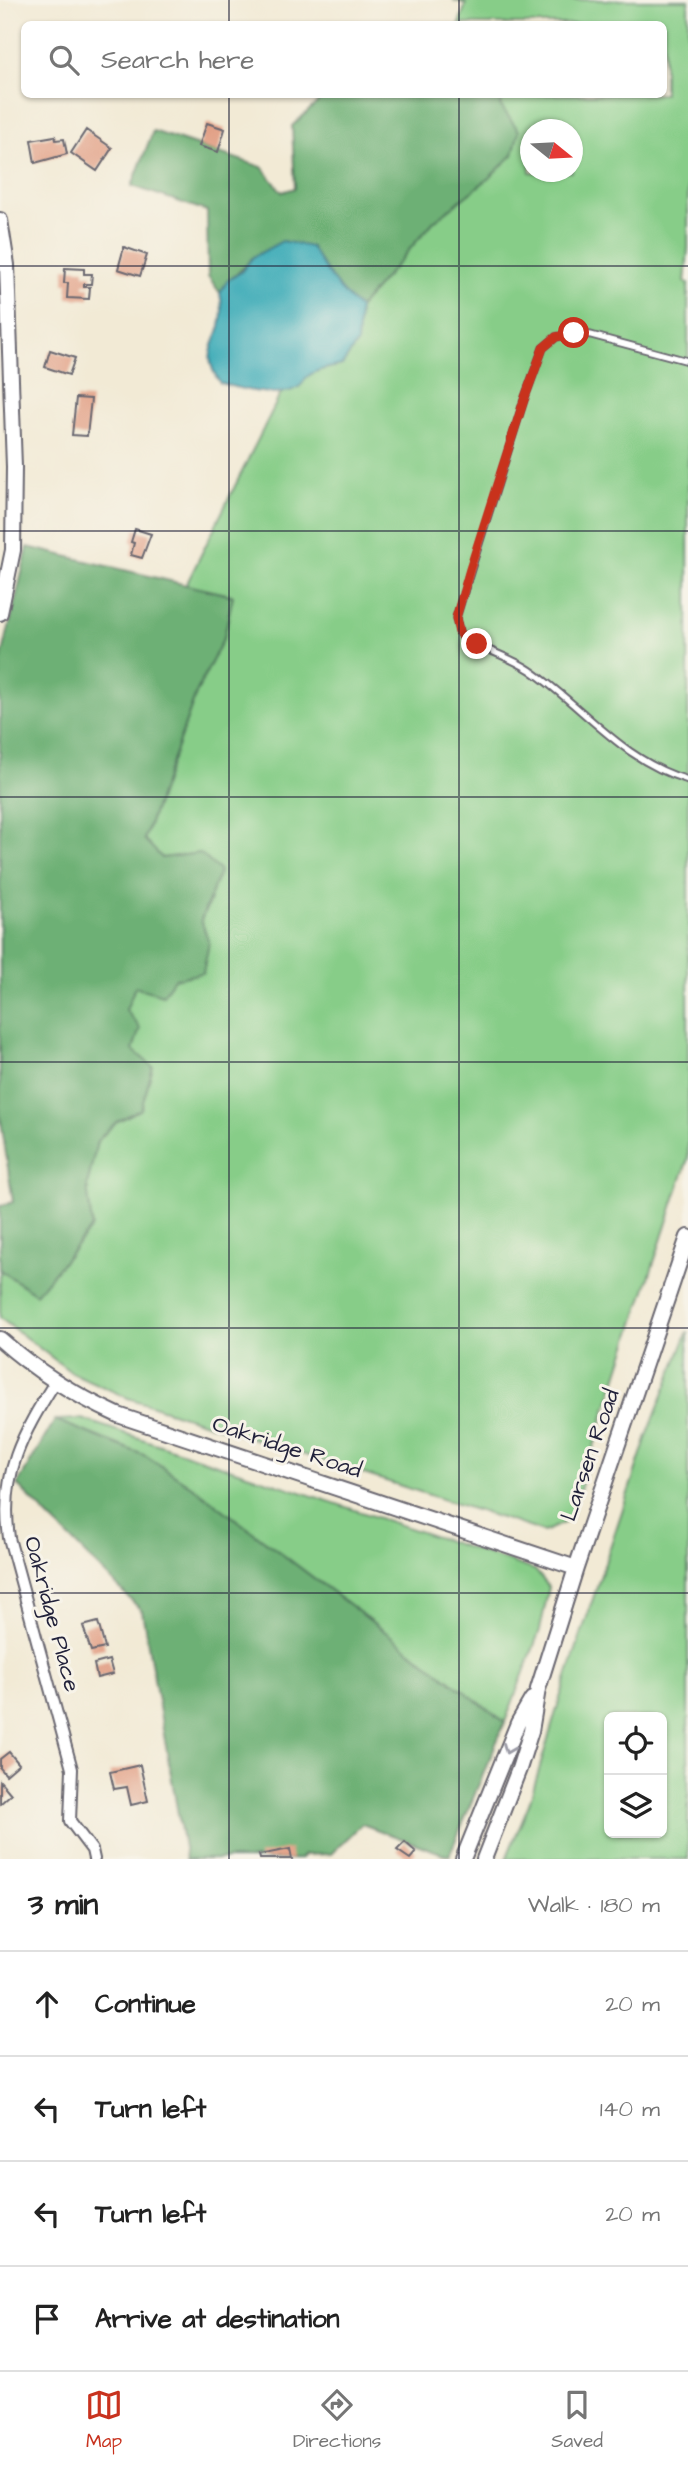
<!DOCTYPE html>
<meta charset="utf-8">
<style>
body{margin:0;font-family:"Architects Daughter",sans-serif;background:#f2f2f2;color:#222}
.controls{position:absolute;right:21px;bottom:21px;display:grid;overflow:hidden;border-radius:10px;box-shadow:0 2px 5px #0004}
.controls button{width:63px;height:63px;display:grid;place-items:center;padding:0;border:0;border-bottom:2px solid #e0e0e0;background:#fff;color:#222;font:35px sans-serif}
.compass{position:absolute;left:520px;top:119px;width:63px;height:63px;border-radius:50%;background:#fff;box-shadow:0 2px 5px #0004;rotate:108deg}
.stop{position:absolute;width:21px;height:21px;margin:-16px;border:5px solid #c8321e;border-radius:50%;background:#fff}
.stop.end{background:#c8321e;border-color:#fff;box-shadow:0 2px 7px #0008}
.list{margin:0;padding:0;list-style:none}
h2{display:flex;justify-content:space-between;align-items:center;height:91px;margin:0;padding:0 28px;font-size:30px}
h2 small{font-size:23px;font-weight:400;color:#767676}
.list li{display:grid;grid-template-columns:46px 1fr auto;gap:21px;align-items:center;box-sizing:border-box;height:105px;padding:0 28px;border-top:2px solid #e0e0e0}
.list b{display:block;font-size:26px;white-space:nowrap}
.list em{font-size:23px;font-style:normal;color:#767676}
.icon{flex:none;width:38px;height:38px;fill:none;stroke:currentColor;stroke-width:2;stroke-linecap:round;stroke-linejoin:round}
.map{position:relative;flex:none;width:688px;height:1859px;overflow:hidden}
.search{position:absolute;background:#fff;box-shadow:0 2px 5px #0004;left:21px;right:21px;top:21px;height:77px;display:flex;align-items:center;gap:18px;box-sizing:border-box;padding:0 24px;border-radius:10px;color:#767676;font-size:26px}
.sheet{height:511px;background:#fff}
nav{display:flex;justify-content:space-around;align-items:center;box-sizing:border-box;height:98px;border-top:2px solid #e0e0e0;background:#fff;font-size:19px;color:#767676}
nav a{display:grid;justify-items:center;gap:4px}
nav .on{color:#c8321e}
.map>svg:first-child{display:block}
</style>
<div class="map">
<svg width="688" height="1859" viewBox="0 0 688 1859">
<rect width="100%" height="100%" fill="#f7f3e8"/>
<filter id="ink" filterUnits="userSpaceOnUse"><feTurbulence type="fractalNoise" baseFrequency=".0143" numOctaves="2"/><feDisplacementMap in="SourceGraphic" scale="14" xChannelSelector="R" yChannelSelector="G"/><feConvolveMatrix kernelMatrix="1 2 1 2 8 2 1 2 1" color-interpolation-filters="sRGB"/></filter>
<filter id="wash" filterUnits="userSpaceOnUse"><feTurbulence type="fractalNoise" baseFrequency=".00686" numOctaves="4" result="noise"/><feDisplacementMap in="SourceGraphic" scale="28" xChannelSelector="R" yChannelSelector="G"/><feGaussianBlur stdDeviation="1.57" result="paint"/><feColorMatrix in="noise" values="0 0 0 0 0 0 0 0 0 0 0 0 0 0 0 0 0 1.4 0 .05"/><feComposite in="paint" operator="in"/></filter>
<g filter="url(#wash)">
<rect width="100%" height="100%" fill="#f2ead5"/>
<path fill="#87cd88" stroke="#547862" stroke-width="2" fill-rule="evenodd" d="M453 0H688V248L685 282 688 283V1158L570 1520 544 1532 128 1398 72 1373 0 1318V1270L36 1294 92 1227 87 1186 97 1141 116 1122 141 1109 126 1010 135 987 174 979 209 943 201 920 210 901 200 853 162 858 144 840 197 691 224 637 232 595 186 585 281 393 299 387 308 375 320 370 342 365 357 343 359 308 434 221 489 178 519 131 500 105 503 95 664 94V24H459L466 4ZM530 130H572V172H530Z
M688 1331V1859H506L529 1804 560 1698 647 1436ZM609 1717H662V1833H609Z
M82 1419 535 1570 549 1587 540 1630 505 1722 193 1487 146 1456 55 1420Z"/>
<path fill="#6db074" stroke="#486958" stroke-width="2" d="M335 95H503L500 105 519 131 513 155 489 178 434 221 359 308C338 290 325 270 311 247L253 257C243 270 229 278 220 293L208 276 207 211 132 186 153 131 262 167 282 192 295 188 292 126 319 101Z
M28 547 233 596 224 637 197 691 144 839 162 858 200 853 220 871 201 920 209 943 203 973 174 979 163 995 135 987 126 1010 140 1028 133 1050 153 1067 141 1109 116 1122 97 1141 87 1186 92 1227 36 1294 0 1270V1206L13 1202 0 1114V665Z
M55 1420 146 1456 193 1487 505 1722 449 1856 362 1824 331 1854 304 1855 300 1859H186L142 1611 17 1485Z"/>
<path fill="#3cacb8" stroke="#2f677a" stroke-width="2" d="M282 241 311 247C325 270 338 290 359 308L357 343 342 365C330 368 315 369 306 378 304 380 303 384 300 386 282 400 240 389 220 383 203 357 212 351 220 326 223 315 222 303 220 293L227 281 241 272 253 257Z"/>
<g id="blocks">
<path fill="#e2a086" d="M207 123 225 129 218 152 199 146Z
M86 130 112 148 97 171 71 153Z
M55 136 56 140 64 139 67 154 35 163 31 140Z
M124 247 147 255 140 276 118 269Z
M65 268 84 269V274H92L91 284H84V287H90L89 299 67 298 68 283H64Z
M50 350 75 358 69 375 45 367Z
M76 398 91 399 87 436 72 435Z
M135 529 151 534 142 558 131 555 134 543 131 542Z
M98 1622 105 1648 91 1651 83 1626Z
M109 1660 113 1674 97 1678 94 1664Z
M9 1752 19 1764 6 1775 0 1768V1759Z
M140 1765 148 1801 131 1805 127 1787 114 1789 110 1772Z
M0 1781 11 1794 0 1804Z
M405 1842 416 1852 410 1859 397 1850Z
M290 1849 292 1859H260L259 1855Z"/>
</g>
</g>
<g filter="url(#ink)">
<use href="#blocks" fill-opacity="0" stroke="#6b6871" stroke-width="2"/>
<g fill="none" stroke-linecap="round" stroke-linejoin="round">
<g stroke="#6b6871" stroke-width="9">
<path id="service" d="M688 361 591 335 574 333 556 337 543 348 524 400 456 618 459 632 462 636C483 650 509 656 530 670 584 707 622 761 688 780"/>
</g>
<g stroke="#6b6871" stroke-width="14">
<path id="minor" d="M55 1382C22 1435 0 1473 9 1538L72 1769 70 1821 92 1850 94 1859"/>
</g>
<g stroke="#6b6871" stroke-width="18">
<path id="tertiary" d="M0 220 7 265 14 467 13 550 0 613
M0 1339C36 1371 74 1395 118 1415L576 1568
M463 1859 518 1723 532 1699
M484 1859 519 1769 531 1731 538 1689 576 1568 688 1237"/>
</g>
<use href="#service" stroke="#fff" stroke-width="5"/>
<use href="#minor" stroke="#fff" stroke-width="10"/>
<use href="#tertiary" stroke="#fff" stroke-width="14"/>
</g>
<defs><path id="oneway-chevron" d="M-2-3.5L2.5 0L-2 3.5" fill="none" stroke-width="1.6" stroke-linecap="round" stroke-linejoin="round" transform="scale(1.75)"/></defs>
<use stroke="#9c9ca7" href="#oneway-chevron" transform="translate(508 1749) rotate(112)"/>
</g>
<g fill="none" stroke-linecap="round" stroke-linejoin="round" filter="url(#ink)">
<path stroke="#c8321e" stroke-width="9" d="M477 644 462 636 459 632 456 618 470 569 524 400 543 348 556 337 574 333"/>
</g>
<path fill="none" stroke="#22223b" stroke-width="2" stroke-opacity="0.55" d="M229 0V24M459 0V24M229 94V1859M459 94V1859M0 266H688M0 531H688M0 797H688M0 1062H688M0 1328H688M0 1593H688"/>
<g text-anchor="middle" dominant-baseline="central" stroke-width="6" stroke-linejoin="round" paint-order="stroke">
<g font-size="23" fill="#22223b" stroke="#f7f3e8">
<text transform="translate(287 1447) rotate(18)">Oakridge Road</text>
<text transform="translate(590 1455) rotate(-71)">Larsen Road</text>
<text transform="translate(52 1614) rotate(75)">Oakridge Place</text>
</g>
</g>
</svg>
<div class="controls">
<button><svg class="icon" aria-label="locate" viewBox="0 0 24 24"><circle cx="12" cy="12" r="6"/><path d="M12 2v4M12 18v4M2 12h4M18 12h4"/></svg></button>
<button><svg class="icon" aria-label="layers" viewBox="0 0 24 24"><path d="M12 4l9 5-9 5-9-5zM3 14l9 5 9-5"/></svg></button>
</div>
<svg class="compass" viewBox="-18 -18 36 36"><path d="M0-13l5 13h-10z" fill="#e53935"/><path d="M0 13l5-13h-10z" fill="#767676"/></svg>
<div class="stop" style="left:574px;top:333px"></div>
<div class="stop end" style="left:477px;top:644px"></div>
<div class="search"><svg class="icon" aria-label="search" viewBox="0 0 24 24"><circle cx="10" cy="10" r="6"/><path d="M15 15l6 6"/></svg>Search here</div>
</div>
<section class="sheet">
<h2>3 min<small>Walk · 180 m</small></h2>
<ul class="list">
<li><svg class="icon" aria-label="ahead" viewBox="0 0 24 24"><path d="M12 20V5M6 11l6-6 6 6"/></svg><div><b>Continue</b></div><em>20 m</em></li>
<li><svg class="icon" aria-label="left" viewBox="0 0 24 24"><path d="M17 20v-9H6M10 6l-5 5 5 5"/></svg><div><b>Turn left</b></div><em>140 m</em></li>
<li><svg class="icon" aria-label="left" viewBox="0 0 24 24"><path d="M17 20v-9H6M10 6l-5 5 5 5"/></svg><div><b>Turn left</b></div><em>20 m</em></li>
<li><svg class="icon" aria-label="arrive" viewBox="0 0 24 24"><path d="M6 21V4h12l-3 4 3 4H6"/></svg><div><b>Arrive at destination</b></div></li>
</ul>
</section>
<nav>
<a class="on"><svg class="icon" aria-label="map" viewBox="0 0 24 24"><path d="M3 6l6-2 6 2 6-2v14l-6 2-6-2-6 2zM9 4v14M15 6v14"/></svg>Map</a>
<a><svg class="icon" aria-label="directions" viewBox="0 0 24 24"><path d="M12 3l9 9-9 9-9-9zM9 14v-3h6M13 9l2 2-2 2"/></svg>Directions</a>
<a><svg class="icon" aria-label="saved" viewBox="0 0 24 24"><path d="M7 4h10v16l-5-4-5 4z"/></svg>Saved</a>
</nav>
